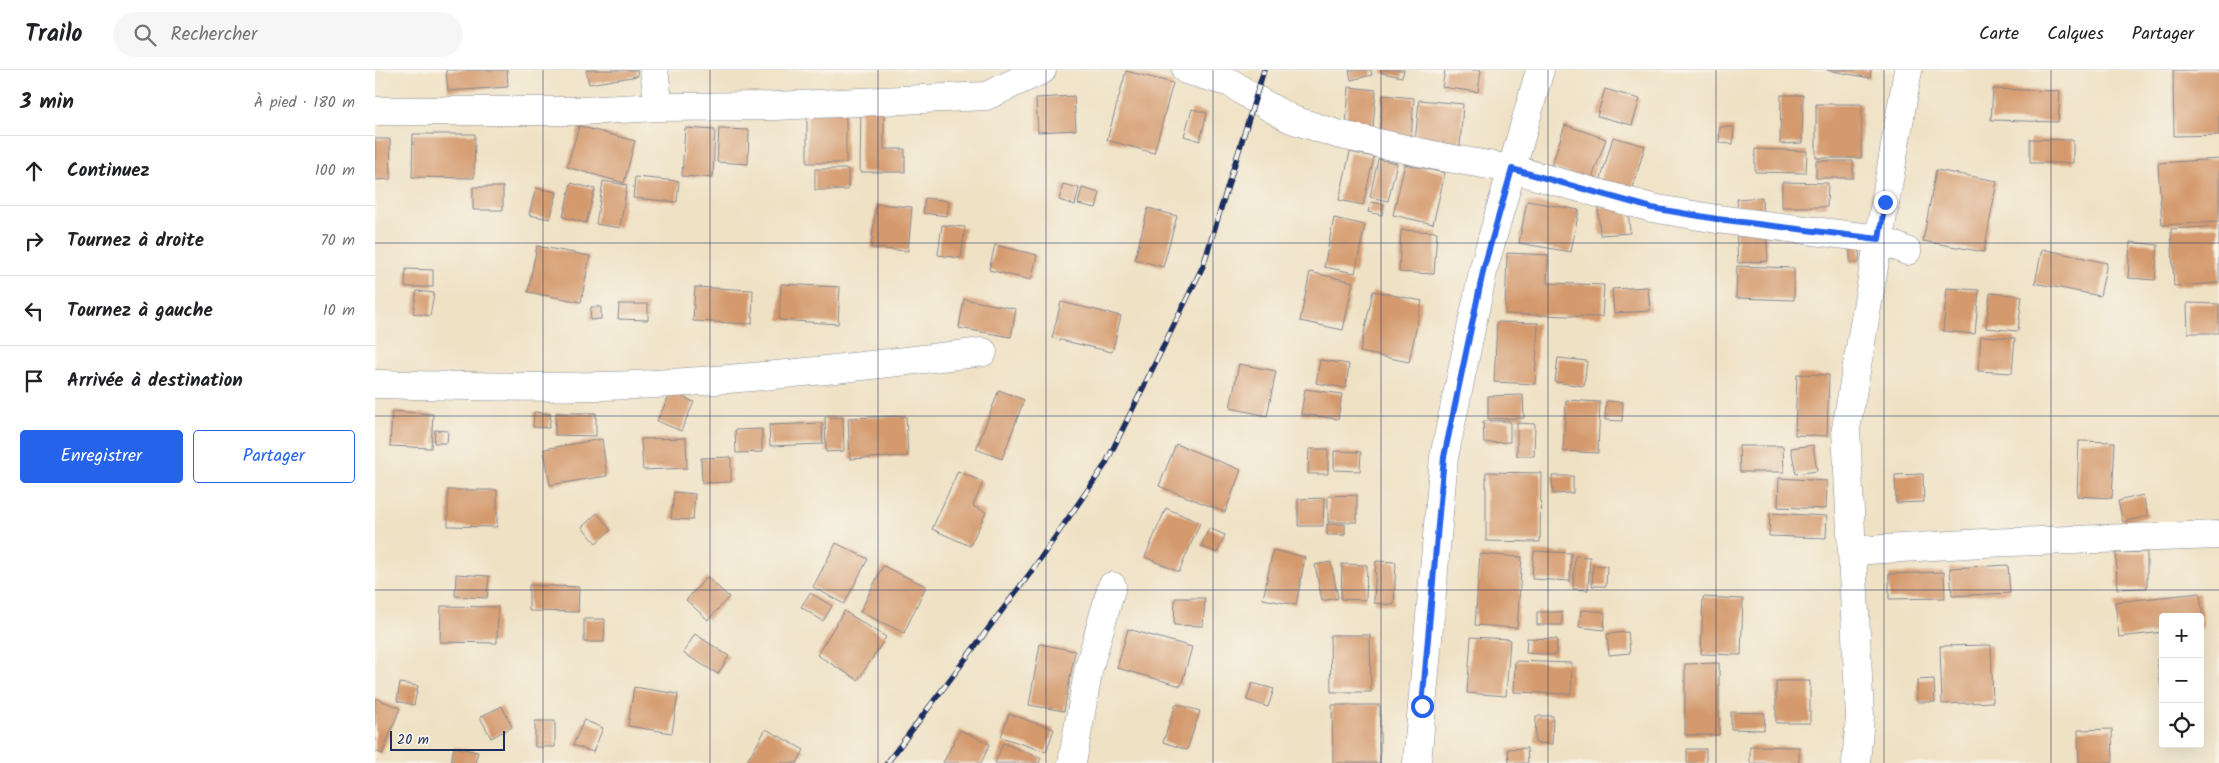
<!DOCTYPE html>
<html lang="fr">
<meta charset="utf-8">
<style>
body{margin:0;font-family:Kalam,sans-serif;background:#f6f6f6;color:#202124}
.controls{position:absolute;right:15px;bottom:15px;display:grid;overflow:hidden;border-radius:5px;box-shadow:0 5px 20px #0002}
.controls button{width:45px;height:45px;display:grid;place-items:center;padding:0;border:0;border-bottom:1px solid #e0e0e0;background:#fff;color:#202124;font:25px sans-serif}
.scale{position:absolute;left:15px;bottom:12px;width:115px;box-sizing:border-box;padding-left:5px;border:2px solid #1b2f5e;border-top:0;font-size:14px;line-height:18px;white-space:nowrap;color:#1b2f5e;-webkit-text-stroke:4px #f7f3e8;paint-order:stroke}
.stop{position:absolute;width:15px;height:15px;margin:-11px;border:4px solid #2563eb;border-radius:50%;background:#fff}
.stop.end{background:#2563eb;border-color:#fff;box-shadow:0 1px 5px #0008}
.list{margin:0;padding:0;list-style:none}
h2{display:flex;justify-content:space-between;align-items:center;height:65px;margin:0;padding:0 20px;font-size:21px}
h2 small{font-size:16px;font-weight:400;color:#757577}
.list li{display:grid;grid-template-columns:32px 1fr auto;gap:15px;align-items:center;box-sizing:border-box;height:70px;padding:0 20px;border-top:1px solid #e0e0e0}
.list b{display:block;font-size:19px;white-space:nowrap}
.list em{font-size:16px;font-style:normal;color:#757577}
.actions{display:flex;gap:10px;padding:15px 20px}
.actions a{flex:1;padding:11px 0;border:1px solid #2563eb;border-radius:5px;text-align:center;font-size:18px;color:#2563eb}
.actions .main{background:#2563eb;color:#fff}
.icon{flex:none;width:28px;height:28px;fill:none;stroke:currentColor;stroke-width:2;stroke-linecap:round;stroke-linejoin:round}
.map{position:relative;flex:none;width:1844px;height:693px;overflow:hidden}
header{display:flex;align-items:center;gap:30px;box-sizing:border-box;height:70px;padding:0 25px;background:#fff;border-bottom:1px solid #e0e0e0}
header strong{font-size:24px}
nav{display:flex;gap:28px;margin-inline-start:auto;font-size:18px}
.search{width:350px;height:45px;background:#f6f6f6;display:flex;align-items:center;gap:12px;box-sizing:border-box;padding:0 18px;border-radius:28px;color:#757577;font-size:19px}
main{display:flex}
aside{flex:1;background:#fff}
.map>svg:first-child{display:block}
</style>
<header>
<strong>Trailo</strong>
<div class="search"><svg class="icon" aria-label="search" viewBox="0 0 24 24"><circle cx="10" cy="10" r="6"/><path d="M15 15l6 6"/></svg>Rechercher</div>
<nav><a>Carte</a><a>Calques</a><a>Partager</a></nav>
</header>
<main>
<aside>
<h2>3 min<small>À pied · 180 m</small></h2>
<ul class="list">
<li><svg class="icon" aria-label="ahead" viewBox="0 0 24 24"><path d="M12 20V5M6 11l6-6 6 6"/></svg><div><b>Continuez</b></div><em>100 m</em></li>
<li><svg class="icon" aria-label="right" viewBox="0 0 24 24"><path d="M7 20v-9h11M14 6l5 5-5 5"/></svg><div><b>Tournez à droite</b></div><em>70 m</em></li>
<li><svg class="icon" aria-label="left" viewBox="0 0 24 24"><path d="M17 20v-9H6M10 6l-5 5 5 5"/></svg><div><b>Tournez à gauche</b></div><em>10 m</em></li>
<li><svg class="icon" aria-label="arrive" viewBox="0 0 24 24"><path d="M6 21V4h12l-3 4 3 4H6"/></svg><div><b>Arrivée à destination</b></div></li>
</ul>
<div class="actions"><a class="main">Enregistrer</a><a>Partager</a></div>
</aside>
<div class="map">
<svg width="1844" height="693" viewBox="0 0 1844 693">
<rect width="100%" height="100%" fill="#f7f3e8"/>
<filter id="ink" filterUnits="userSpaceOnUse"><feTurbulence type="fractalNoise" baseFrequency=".02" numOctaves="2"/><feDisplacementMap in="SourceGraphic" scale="10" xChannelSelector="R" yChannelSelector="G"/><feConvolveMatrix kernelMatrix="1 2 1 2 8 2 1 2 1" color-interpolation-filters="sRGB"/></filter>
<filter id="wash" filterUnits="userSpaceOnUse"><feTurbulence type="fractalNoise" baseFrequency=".0096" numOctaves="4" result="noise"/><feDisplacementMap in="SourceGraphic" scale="20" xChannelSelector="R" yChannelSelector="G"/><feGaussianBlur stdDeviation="1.12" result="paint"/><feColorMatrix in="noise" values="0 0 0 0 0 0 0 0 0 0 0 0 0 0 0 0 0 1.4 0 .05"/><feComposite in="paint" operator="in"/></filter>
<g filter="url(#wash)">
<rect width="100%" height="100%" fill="#efe1c4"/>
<g id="blocks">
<path fill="#d4996c" d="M71 0H132L133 17 73 21Z
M211 0H262L263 6 214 14Z
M974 0H996L997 5 976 10Z
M1008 0H1029L1027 7 1007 3Z
M1070 0H1106L1103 22 1067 17Z
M1452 0H1496L1495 8Z
M1798 0H1844V65L1799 66Z
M751 1 798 13 779 83 732 70Z
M974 17 1001 20 998 58 971 56Z
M1230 19 1265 29 1257 55 1222 46Z
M1618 19 1685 21 1683 52 1616 50Z
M1008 25 1039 28 1036 71 1004 69Z
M1406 25H1428L1427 73 1405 74Z
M699 26 701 60 663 62 661 28Z
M1044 30 1088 34 1085 76 1040 73Z
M1441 34H1487L1486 88H1441Z
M486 36H509V79H530V102H485Z
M817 39 832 43 825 71 809 66Z
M432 40 471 41V93H432Z
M1190 55 1231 69 1216 111 1176 97Z
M204 56 260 71 249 113 192 97Z
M1345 57H1359L1358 74 1344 73Z
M310 58 340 60 338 108 307 106Z
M344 59 374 60 373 94 342 92Z
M38 64H100L99 108 37 107Z
M1238 67 1270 76 1257 121 1225 112Z
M0 69H15L16 109 0 110Z
M1655 69 1698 70V93H1655Z
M1380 79 1432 81 1431 103 1380 102Z
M975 82 999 87 988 135 964 130Z
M1003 89 1022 93 1013 131 995 127Z
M1844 89V152L1787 155 1783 93Z
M1441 91H1478V108H1441Z
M1030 94 1070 103 1058 154 1018 145Z
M440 99H473V120H440Z
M1561 100 1622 111 1609 182 1548 171Z
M260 107 304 111 302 132 258 128Z
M228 111 252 115 245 158 221 154Z
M1407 112 1453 113 1452 137H1407Z
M196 113 220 119 211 153 188 147Z
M688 114 704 118 700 135 684 130Z
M98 117H128V140H98Z
M161 118 182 122 175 149 154 145Z
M707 118 725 123 721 138 703 134Z
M1387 127 1388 148 1363 149 1362 129Z
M550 128 574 131 572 146 548 143Z
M1152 131 1204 140 1196 182 1144 173Z
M996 132 1009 134 1007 145 993 142Z
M501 134 537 137 533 181 496 178Z
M1253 135 1255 163 1225 165 1223 137Z
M773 138 802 146 788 197 760 189Z
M959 148 990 155 980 203 949 197Z
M567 155 590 157 586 188 563 185Z
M1844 156V213L1799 216 1796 159Z
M1391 158 1393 191 1363 193 1361 159Z
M1026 160 1062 162 1059 204 1024 202Z
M1755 172 1783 175 1780 210 1753 208Z
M1475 174H1485L1484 193 1475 192Z
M620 175 662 185 656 210 614 200Z
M162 176 215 186 206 232 153 222Z
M1667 179 1732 193 1725 226 1660 213Z
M1132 183 1173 185 1172 213 1229 215 1227 247 1130 244Z
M1362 196 1419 198V230L1361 228Z
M31 199 58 200V217H30Z
M935 202 978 212 968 260 925 251Z
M406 214 465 217 463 254 404 250Z
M320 217 378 220 377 254 318 251Z
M1273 217 1275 241 1239 243 1237 219Z
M1572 218 1604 220 1600 264 1568 261Z
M42 221 59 223 55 246 38 243Z
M998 221 1047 231 1034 292 985 282Z
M1615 223 1647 226 1643 261 1611 258Z
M589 229 641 239 636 267 584 258Z
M686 232 746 246 737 282 677 268Z
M1812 233 1844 234V263H1813Z
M244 234H273V250L243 249Z
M216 237H226V249L215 250Z
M1122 252 1163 253 1160 314 1119 312Z
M1606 266 1640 268 1637 303 1603 301Z
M1183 288 1212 291 1209 316 1180 312Z
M945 290 974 294 971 318 941 313Z
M864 294 901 301 892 346 855 338Z
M1422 304 1454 305 1452 366 1420 365Z
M930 319 967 324 963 349 926 344Z
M624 320 649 330 627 389 601 379Z
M296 322 319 332 306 361 282 351Z
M1148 325 1149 348 1113 349V326Z
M1191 330 1225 332 1223 383 1188 381Z
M1231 331 1248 332 1247 351 1230 350Z
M17 341 58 344 56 378 15 376Z
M159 342 176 344 174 358 158 357Z
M181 343H221V366L180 365Z
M531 346 533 386 475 389 473 348Z
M450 347H468L469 381 451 382Z
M1108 351H1135V372L1109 373Z
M447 353 448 374 395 376 394 355Z
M1142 353 1160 354 1159 386H1142Z
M387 359V382L361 383 360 360Z
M60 360 73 361 72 373H59Z
M311 368 312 398 268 400 266 369Z
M227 369 232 406 175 415 169 379Z
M1704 371 1740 372 1737 428 1702 426Z
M801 374 866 400 850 442 784 416Z
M1438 375 1442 401 1421 404 1416 378Z
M1364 376H1408L1409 402H1365Z
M934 379H953V404H933Z
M959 381 986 382 985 401 959 400Z
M356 387V412L327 413 326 388Z
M583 401 608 412 598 436 611 442 595 476 557 459Z
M1111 402 1166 403 1165 472 1111 471Z
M1548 404 1549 432 1521 433 1520 405Z
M1177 406H1198V423L1178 424Z
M1404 408 1452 411 1451 439 1403 437Z
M73 420H122V457L73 456Z
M299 422 320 424 318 450 296 449Z
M982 425V452H953V426Z
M1768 425 1773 446 1748 452 1743 431Z
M949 428 948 456H923V429Z
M791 438 825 453 804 502 770 487Z
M222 443 236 460 221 473 207 457Z
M1395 443 1452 446 1451 468 1394 466Z
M952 454H970V465H952Z
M834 458 850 465 842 483 826 476Z
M461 473 493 489 469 534 438 517Z
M898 480 930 487 921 535 888 529Z
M1159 481 1196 483 1195 511 1157 509Z
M1772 482V518L1742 519 1741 483Z
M1105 484 1147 487 1142 558 1100 555Z
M1200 486 1215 487 1213 520 1198 519Z
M1001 491 1021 492 1019 535 999 533Z
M956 492 963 528 947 531 940 495Z
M967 494 992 495 991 530 966 529Z
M1218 495 1232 496 1231 516H1217Z
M1633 495 1635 523 1577 526 1575 498Z
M508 496 551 516 529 563 485 542Z
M1569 502 1570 528 1514 529V504Z
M81 504 114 506 112 528 80 526Z
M332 507 354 527 333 550 311 530Z
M154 515 204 517 203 542 154 541Z
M435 523 457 536 448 551 426 537Z
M1825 523 1829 558H1825V547H1788V562L1744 567 1740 532Z
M1328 527 1368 529 1366 585 1326 584Z
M800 528H830L828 556 799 555Z
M66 536 123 537 122 573 65 572Z
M1206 540 1230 542 1229 560 1204 557Z
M469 541 511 567 483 610 442 585Z
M1162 542H1187V555H1162Z
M209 549H230L229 572H209Z
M753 559 817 577 806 616 742 598Z
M1253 562 1255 583 1234 585 1232 564Z
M320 564 354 586 343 604 308 583Z
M955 565H995L996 622H956Z
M1096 567 1135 569 1131 626 1092 623Z
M1152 568 1182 569 1181 585 1151 583Z
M665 574 700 581 689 641 654 635Z
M1616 575 1618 632 1567 634 1565 576Z
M1788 588V626H1787L1782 589Z
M1140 591 1197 593 1196 624 1139 622Z
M1344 593V665H1310V594Z
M1559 609 1560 632H1542V610Z
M1401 611H1435V653H1401Z
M25 613 43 616 39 635 22 631Z
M877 613 899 619 893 637 872 630Z
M259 617 303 624 297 663 253 656Z
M0 628 25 638 7 684 0 681Z
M801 634 825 641 812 680 788 672Z
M957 635H1005V693H958Z
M127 636 137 657 116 668 105 647Z
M1356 642 1390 643 1389 660 1356 659Z
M634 644 679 659 671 682 626 667Z
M1161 646H1178L1177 674 1160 673Z
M209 650 228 658 218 682 198 675Z
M160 651H180V677H160Z
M391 659 429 680 422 693H371Z
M1737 659 1738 692 1704 693 1703 660Z
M585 660 615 674 606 693H568Z
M628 673 666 688 664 693H620Z
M1375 676 1424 677V693H1375Z
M79 677 103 682 100 693H76Z
M1152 678 1153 693H1134L1133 679Z
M1312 679H1331V693H1312Z"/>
</g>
</g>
<g filter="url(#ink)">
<use href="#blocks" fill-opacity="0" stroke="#858891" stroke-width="1"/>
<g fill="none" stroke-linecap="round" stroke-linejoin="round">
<g stroke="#858891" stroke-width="29">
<path id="street" d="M279 0 284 37
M811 0 856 13 880 29 916 49 962 64 1067 87 1137 99 1277 138 1342 149 1504 169 1532 181
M0 41H206L284 37 400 36 611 26 667 0
M0 314C93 316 187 319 280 314 390 308 499 295 608 282
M1477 481 1608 473 1844 465
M697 693 714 597 737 516
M1042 693 1069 387 1109 197 1165 0
M1481 693 1485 647 1471 359 1533 0"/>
</g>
<use href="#street" stroke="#fff" stroke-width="28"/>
<g stroke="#1b2f5e" stroke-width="5.5">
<path id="rail" d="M512 693 656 502 730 395 828 196 889 0"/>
</g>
<use href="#rail" stroke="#f7f3e8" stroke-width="4" stroke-dasharray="11" stroke-linecap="butt"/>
</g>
</g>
<g fill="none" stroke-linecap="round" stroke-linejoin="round" filter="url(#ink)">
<path stroke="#2563eb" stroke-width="6" d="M1047 636 1069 387 1109 197 1137 99 1277 138 1342 149 1504 169 1510 132"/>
</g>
<path fill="none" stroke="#1b2f5e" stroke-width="1" stroke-opacity="0.55" d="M168 0V693M335 0V693M503 0V693M671 0V693M838 0V693M1006 0V693M1173 0V693M1341 0V693M1509 0V693M1676 0V693M0 173H1844M0 346H1844M0 520H1844"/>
</svg>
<div class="controls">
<button>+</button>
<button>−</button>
<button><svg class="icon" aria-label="locate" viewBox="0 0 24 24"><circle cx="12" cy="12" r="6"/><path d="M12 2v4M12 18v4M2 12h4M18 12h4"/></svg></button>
</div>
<div class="scale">20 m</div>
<div class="stop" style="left:1047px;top:636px"></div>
<div class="stop end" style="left:1510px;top:132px"></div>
</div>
</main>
